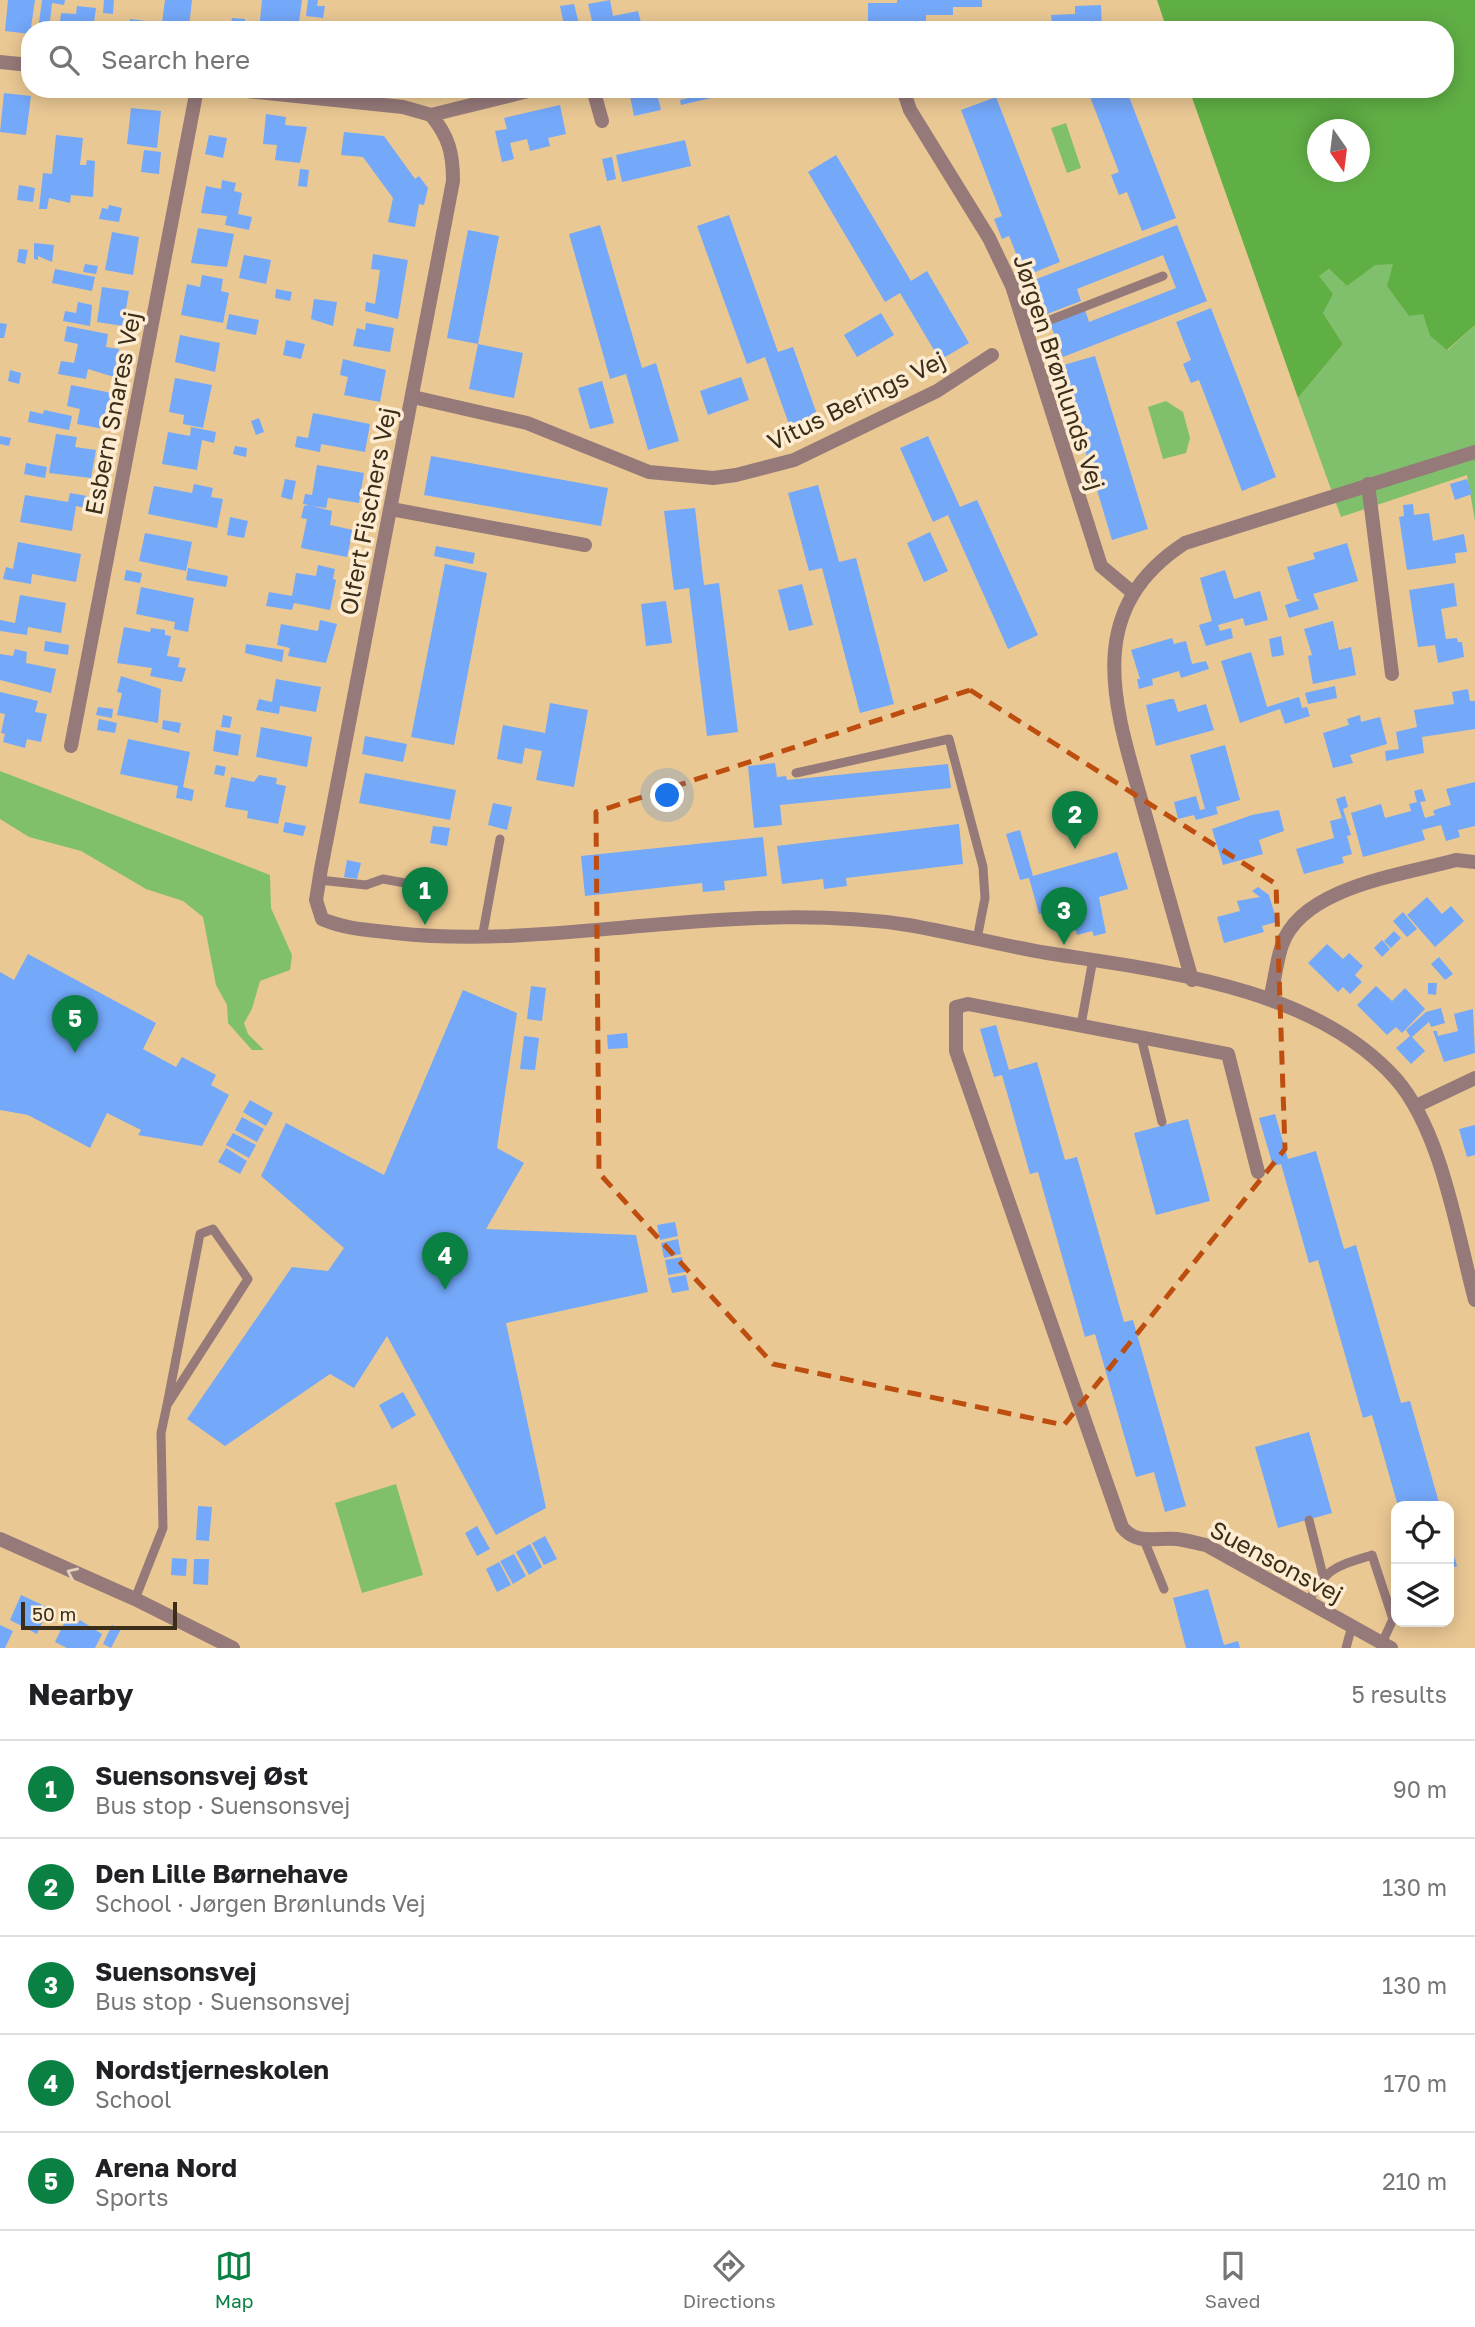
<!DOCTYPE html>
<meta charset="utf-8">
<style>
body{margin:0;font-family:"Golos Text",sans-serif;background:#f6f6f6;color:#202124}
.controls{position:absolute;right:21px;bottom:21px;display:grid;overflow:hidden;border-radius:14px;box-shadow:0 4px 18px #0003}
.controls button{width:63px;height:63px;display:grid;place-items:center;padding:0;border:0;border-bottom:2px solid #e0e0e0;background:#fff;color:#202124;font:35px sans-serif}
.compass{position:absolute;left:1307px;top:119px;width:63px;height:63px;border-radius:50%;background:#fff;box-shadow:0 4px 18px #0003;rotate:166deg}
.scale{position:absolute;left:21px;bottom:18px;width:156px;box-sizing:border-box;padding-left:7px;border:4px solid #3b2e19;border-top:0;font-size:19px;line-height:24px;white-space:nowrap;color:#3b2e19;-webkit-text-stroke:5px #fdecd2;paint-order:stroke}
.you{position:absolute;left:668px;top:796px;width:24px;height:24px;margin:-18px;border:5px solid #fff;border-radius:50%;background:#1a73e8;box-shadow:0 0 0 10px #1a73e833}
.badge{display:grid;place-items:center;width:46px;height:46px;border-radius:50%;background:#0b8043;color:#fff;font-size:23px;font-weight:700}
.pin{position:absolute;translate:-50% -58px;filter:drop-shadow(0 2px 4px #0008)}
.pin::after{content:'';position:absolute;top:37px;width:24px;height:21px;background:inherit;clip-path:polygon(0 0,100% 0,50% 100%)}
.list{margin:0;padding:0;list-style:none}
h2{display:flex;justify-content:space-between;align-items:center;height:91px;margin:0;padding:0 28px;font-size:30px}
h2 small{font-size:23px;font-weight:400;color:#757577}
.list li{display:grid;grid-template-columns:46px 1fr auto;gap:21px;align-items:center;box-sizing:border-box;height:98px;padding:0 28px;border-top:2px solid #e0e0e0}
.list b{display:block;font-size:26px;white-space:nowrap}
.list p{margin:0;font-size:23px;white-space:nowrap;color:#757577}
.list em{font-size:23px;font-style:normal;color:#757577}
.icon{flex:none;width:38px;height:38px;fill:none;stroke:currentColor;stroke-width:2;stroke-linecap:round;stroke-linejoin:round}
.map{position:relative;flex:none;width:1475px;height:1648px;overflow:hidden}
.search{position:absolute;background:#fff;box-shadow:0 4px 18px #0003;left:21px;right:21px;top:21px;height:77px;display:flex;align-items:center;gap:18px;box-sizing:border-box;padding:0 24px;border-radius:28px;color:#757577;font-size:26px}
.sheet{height:581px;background:#fff}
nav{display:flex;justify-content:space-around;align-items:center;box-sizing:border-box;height:98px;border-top:2px solid #e0e0e0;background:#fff;font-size:19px;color:#757577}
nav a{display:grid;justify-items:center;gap:4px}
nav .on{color:#0b8043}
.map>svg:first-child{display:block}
</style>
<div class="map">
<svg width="1475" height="1648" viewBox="0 0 1475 1648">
<rect width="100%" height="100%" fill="#eac894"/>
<path fill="#80c06c" d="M1066 123 1081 168 1067 173 1051 128Z
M1375 264H1393L1423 313 1430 336 1448 350 1475 325V521L1467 475 1341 517 1298 398 1343 344 1323 313 1319 276 1329 269 1347 286Z
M1166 401 1183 412 1190 438 1186 453 1163 459 1148 407Z
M0 771 270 875 271 908 292 955 290 970 260 981 252 1009 244 1023 248 1034 264 1050H252L228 1023 227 1005 216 985 203 917 183 901 146 889 81 851 29 837 0 819Z
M396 1484 423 1575 362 1593 335 1503Z"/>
<path fill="#60af45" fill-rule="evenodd" d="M1157 0H1475V325L1447 350 1430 336 1423 314 1409 316 1387 286 1393 264 1375 265 1347 286 1329 269 1319 276 1333 294 1323 313 1343 344 1298 398 1189 89H1445V30H1167ZM1318 130H1360V172H1318Z"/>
<path fill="#74a8f9" d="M8 0H35L30 34 5 31Z
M42 0H65L64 5 52 3 49 30H38Z
M104 0H114L113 14 103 13Z
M165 0H192L189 27 197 30H161Z
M262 0H302L298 30H259Z
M308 0H318L317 6H325L323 18 306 16Z
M610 0 613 16 638 11 643 30H581L580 27 565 30 560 6 574 4 579 24 592 21 588 4Z
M897 0H982V7H953V15H926V23H899V30H868V3H897Z
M1101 5 1102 30H1027V24L1052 23 1051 15 1075 14V6Z
M77 6 96 8 93 30H59L61 13 76 14Z
M232 18 245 19 244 30H208L209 22 231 25Z
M130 19 146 21 144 30H107L108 24 129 27Z
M677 89H706V90L678 97Z
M1087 89H1126L1176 218 1142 231 1127 192 1119 195 1111 175 1119 172Z
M656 90 661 110 634 116 630 96Z
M723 90 724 95 681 105 680 100Z
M4 93 31 96 26 135 0 132Z
M996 97 1060 262 1025 276 1009 236 1002 239 994 219 1002 216 961 110Z
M560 105 566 134 548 138 550 146 530 151 527 139 510 143 514 159 502 162 495 131 507 129 504 118Z
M131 108 161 111 157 148 127 144Z
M266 114 286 117 285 125 307 127 300 163 275 160 277 145 263 144Z
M344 132 384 136 415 179 419 176 428 188 424 205 419 204 415 227 388 222 393 198 363 157 341 155Z
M56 135 83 138 80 165H86L87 160 95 161 93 197 71 195 70 203 49 198 47 209H39L43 173 52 174Z
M209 135 227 138 223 158 205 154Z
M685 140 691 166 622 182 616 155Z
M144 150 161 152 159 174 141 172Z
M836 155 911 281 927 271 969 343 940 360 900 293 885 302 808 172Z
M612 157 616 179 607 181 602 159Z
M300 169 309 170 307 187 298 186Z
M222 180 236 183 234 191 242 193 238 214 252 217 249 230 225 225 227 216 201 213 206 186 221 189Z
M19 185 35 188 33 202 17 200Z
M109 205 122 208 119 222 99 219 102 208 108 209Z
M729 215 778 352 793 347 819 420 791 430 765 357 747 364 697 226Z
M600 225 642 368 656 363 679 441 648 450 626 374 610 379 569 234Z
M1177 225 1207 301 1063 357 1050 323 1085 310 1089 322 1176 288 1163 255 1077 289 1081 301 1047 314 1034 280Z
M198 228 234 234 227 267 191 263Z
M468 230 499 236 478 344 447 338Z
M112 232 139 237 133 275 105 270Z
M34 243 54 245 52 262 38 256V260L34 259Z
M19 249 28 250 25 264 17 262Z
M373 254 408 260 398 319 365 311 366 302 375 304 380 270 371 269Z
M244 255 271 260 266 284 239 278Z
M85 264 98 266 96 274 83 272Z
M55 269 95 277 92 291 52 283Z
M202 275 223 279 221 291 229 293 223 323 181 315 187 284 200 287Z
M102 287 129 291 123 326 97 322Z
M276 289 292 292 290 301 275 298Z
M314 299 337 302 333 326 311 319Z
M78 302 92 305 90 326 63 321 65 311 76 313Z
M1211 308 1276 477 1242 491 1199 380 1191 383 1183 364 1191 360 1176 322Z
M881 313 894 335 857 357 844 335Z
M229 314 259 320 256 335 226 329Z
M0 323 7 324 4 338H0Z
M366 323 394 328 390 352 353 346 357 328 365 330Z
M67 326 108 334 106 347 119 349 114 377 88 369 86 379 58 374 61 361 74 363 78 344 64 341Z
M180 335 220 343 215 372 175 362Z
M286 340 305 344 301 359 283 355Z
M478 344 523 353 514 398 469 389Z
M1095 356 1148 529 1112 540 1078 427 1070 429 1064 409 1072 407 1060 366Z
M343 359 386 370 380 402 344 395 348 377 340 375Z
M10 370 21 373 19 384 8 381Z
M741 377 749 400 708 415 700 391Z
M175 378 212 385 203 428 183 424 184 415 169 412Z
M602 381 614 423 590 429 578 388Z
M71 385 112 393 104 429 77 424 80 409 67 406Z
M44 410 72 416 69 430 28 422 30 411 43 414Z
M313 413 370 424 365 452 321 444 320 452 295 447 297 436 308 438Z
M259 418 264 432 256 435 251 421Z
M191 427 216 432 214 443 202 440 197 470 162 464 168 432 190 436Z
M56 434 77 437 75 447 96 450 91 478 49 473Z
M0 436 11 438 9 446 0 444Z
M928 436 960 507 977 500 1038 635 1008 649 948 515 933 522 900 448Z
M235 446 247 448 246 457 233 454Z
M431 456 608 488 601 526 424 495Z
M26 463 47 467 45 478 24 474Z
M317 465 364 473 359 503 328 498 326 508 312 506 332 511 330 525 353 530 347 557 301 548 307 519 301 518 304 506 309 505 303 504 305 494 312 495Z
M285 479 296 481 292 500 281 497Z
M1467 479 1472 494 1455 500 1450 484Z
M194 484 213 488 211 497 223 499 217 528 148 514 154 486 192 493Z
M818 485 839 562 856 558 894 704 860 713 822 568 809 571 788 493Z
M70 493 87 496 85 508 76 506 72 531 20 522 25 495 68 502Z
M1413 504 1414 515 1429 513 1433 541 1464 534 1467 552 1455 553 1456 563 1407 570 1399 517 1404 516 1403 505Z
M695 508 704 585 719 583 738 732 707 736 689 588 674 590 664 511Z
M230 517 248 521 244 538 227 535Z
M930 532 948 571 924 582 907 543Z
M145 533 192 542 186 571 139 561Z
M18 542 81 554 76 582 32 574 31 584 3 579 6 567 13 569Z
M1347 543 1358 581 1313 594 1319 609 1289 618 1285 605 1301 600 1297 599 1287 567 1315 559 1313 553Z
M436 546 475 553 473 564 434 556Z
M445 564 487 573 454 745 411 737Z
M318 565 335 569 333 579 336 580 330 610 294 603 292 610 266 606 269 592 292 596 296 573 316 576Z
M188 568 228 576 226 587 186 580Z
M126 570 142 573 140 583 124 580Z
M1225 570 1234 599 1260 591 1268 620 1245 626 1243 618 1218 625 1220 631 1231 628 1233 638 1206 646 1199 625 1212 621 1200 578Z
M1454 583 1457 606 1441 609 1446 639 1457 638 1458 642H1462L1464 657 1438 663 1435 645 1418 647 1409 590Z
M802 584 813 625 789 631 778 590Z
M141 587 194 598 188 632 174 629 175 622 136 614Z
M20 595 66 603 61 633 28 627 27 635 0 631V620L15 623Z
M666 601 672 643 646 646 641 604Z
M320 620 337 624 326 663 288 656 290 648 277 645 281 624 318 631Z
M1333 621 1339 650 1351 647 1356 675 1313 684 1308 656 1312 655 1304 629Z
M124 627 150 632 151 628 165 630V635L171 636 167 656 180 658 178 667 186 668 182 682 150 676 152 668 117 663Z
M1281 636 1284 655 1272 657 1269 639Z
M1172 638 1174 644 1186 641 1192 664 1206 661 1209 669 1181 678 1179 671 1152 679 1153 685 1139 689 1137 679H1140L1131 650Z
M45 641 69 645 68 655 44 651Z
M246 644 284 650 282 662 245 653Z
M15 649 27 652 26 663 56 669 51 693 0 680V654L13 656Z
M1251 652 1267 707 1299 697 1302 708 1307 707 1310 716 1285 724 1280 709 1240 723 1221 661Z
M121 676 161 689 158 723 117 715 122 693 117 692Z
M276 679 321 687 316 712 280 706 279 714 256 710 259 699 272 702Z
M1335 686 1337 698 1308 704 1305 693Z
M1468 689 1470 701H1475V729L1422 737 1424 753 1386 761 1385 751 1399 749 1396 732 1417 727 1414 710 1454 704 1452 692Z
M0 692 38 701 35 712 47 714 41 742 27 739 25 748 3 742 5 734 1 733 5 714 0 713Z
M1170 699H1174L1178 712 1206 704 1214 730 1156 746 1146 705Z
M550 703 588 710 574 787 536 780 542 751 525 748 522 764 497 759 503 725 545 733Z
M98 707 113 709 112 718 96 715Z
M223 715 232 717 230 728 221 727Z
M1360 715 1361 722 1380 717 1387 744 1350 755 1353 763 1333 768 1323 733 1349 725 1347 719Z
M99 719 117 723 115 733 97 730Z
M163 720 181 723 179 733 162 729Z
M261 727 312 737 307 767 256 757Z
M216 730 241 735 238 756 213 751Z
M365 736 407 744 403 762 362 754Z
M128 739 190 752 183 787 194 790 192 801 176 798 178 786 120 774Z
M1225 745 1240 800 1216 807 1218 814 1196 820 1194 815 1178 819 1174 802 1196 796 1200 810 1205 809 1190 755Z
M775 763 777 777 786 776 787 780 948 764 951 788 780 805 782 825 754 828 748 766Z
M216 765 226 767 224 776 214 774Z
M365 773 456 790 450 820 359 803Z
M259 775 277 778 276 784 286 786 278 824 247 818 248 811 225 807 231 777 254 782Z
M1475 782V826L1458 830 1460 837 1446 841 1441 825 1422 830 1425 840 1363 857 1351 813 1381 804 1385 818 1411 811 1409 804 1417 802 1414 791 1422 789 1426 801 1420 802 1425 818 1435 815 1433 811 1437 809 1451 805 1446 789Z
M1345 796 1348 807 1343 809 1351 835 1347 836 1352 854 1342 857 1344 863 1304 874 1296 849 1334 838 1330 821 1342 818 1336 799Z
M493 803 512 807 507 830 488 825Z
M1279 810 1284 831 1259 840 1263 854 1223 865 1212 829 1252 815Z
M285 822 306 826 303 836 283 832Z
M959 824 963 864 846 878 847 886 824 889 823 879 782 884 777 846Z
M433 826 450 828 447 846 430 843Z
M1020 830 1033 876 1117 852 1128 889 1099 897 1106 933 1094 936 1092 931 1077 935 1069 906 1039 914 1029 878 1020 880 1006 834Z
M763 837 767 876 724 881 725 890 703 892 702 883 585 896 581 856Z
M347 860 361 863 357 879 344 877Z
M1258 887 1269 895 1277 922 1262 926 1264 932 1224 943 1217 917 1240 911 1237 901 1260 897 1252 891Z
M1427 897 1442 914 1451 906 1464 921 1435 947 1407 915Z
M1403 912 1417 929 1407 937 1393 921Z
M1394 931 1401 938 1391 948 1384 941Z
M1382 940 1390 949 1382 957 1374 948Z
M1327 944 1343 959 1349 953 1363 966 1355 975 1362 982 1350 994 1343 987 1338 992 1308 963Z
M28 954 156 1023 143 1049 176 1067 182 1057 216 1075 211 1085 229 1095 202 1146 138 1135 141 1130 107 1113 90 1148 28 1115 0 1110V972L14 980Z
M1439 957 1453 974 1445 980 1431 964Z
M1428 983H1437L1436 995 1428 994Z
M531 986 546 988 542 1021 527 1019Z
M1376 986 1392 1001 1405 988 1425 1009 1402 1033 1396 1027 1387 1035 1357 1005Z
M463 990 517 1013 497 1148 524 1163 486 1229 636 1235 648 1292 506 1323 546 1508 496 1535 387 1336 354 1388 330 1374 225 1446 187 1419 292 1267 328 1271 344 1248 261 1176 286 1123 384 1175Z
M1441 1008 1445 1023 1431 1027 1429 1022 1412 1037 1425 1051 1411 1064 1396 1048 1410 1036 1406 1030 1426 1012Z
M1473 1009 1475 1053 1444 1062 1433 1031H1437L1438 1036 1458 1031 1454 1014Z
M996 1025 1009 1070 1037 1062 1065 1160 1077 1157 1124 1322 1133 1320 1186 1506 1165 1512 1154 1472 1136 1477 1095 1334 1085 1337 1038 1172 1030 1174 1002 1075 994 1077 980 1029Z
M627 1033 628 1048 608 1049 607 1035Z
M524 1036 539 1038 535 1070 520 1069Z
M250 1100 273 1113 266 1126 243 1112Z
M1275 1114 1288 1159 1316 1151 1344 1249 1356 1245 1401 1403 1410 1401 1440 1506H1398L1372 1415 1363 1418 1318 1260 1309 1263 1281 1164 1273 1166 1259 1118Z
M242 1117 264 1129 257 1142 235 1130Z
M1188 1119 1210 1201 1156 1215 1134 1133Z
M1475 1125V1155L1467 1157 1459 1129Z
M233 1133 256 1145 249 1158 226 1145Z
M226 1148 247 1161 240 1174 218 1162Z
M675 1222 678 1236 660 1240 657 1225Z
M678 1239 681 1254 664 1258 661 1243Z
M682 1257 685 1272 668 1275 665 1260Z
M686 1275 689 1290 672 1293 668 1278Z
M403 1392 416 1415 392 1429 379 1405Z
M1309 1432 1332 1513 1278 1528 1255 1447Z
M198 1506 212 1507 209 1541 196 1540Z
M477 1526 490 1549 477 1556 465 1533Z
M545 1536 557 1559 544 1565 532 1543Z
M1449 1540 1457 1566 1449 1569Z
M530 1544 542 1567 529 1575 516 1552Z
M514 1554 526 1576 513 1584 500 1561Z
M172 1558 187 1559 186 1576 171 1575Z
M194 1559H209L208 1585 193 1584Z
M499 1562 511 1585 497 1592 486 1569Z
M1208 1589 1224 1645 1238 1641 1240 1648H1186L1173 1598Z
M21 1595 49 1608 37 1634 10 1620Z
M67 1617 78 1623 80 1620 102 1634 95 1648H67L55 1642Z
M0 1625 13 1631 5 1648H0Z
M112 1625 121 1629 111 1648 103 1644Z"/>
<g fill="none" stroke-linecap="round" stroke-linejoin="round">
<path stroke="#967a7a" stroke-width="9" d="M1027 329 1163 276
M796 773 949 739 983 867 985 898 977 939
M319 880 366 885 383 879 427 887
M482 938 500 839
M1081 1025 1093 959
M1141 1037 1162 1122
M1309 1520 1323 1575
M1144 1540 1164 1589
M135 1599 163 1528 161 1433 167 1405 248 1279 213 1229 200 1234 167 1405
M1308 1602C1328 1567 1334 1567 1372 1555L1393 1619 1382 1643
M1346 1648 1352 1626"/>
<path stroke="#967a7a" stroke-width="14" d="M0 62 30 65
M228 89 403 107 431 115 536 89
M593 89 602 121
M903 89 910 110 989 238 1012 286 1101 566 1132 592
M431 115C449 137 453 153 453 181L321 869 316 900 322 919C345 929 370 930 395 933 486 943 574 931 665 924 745 917 828 913 908 925 955 933 1000 945 1047 953 1163 971 1314 987 1396 1079 1442 1132 1457 1233 1475 1300
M413 397 527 423 649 472 713 478 736 475 794 460 937 391 992 355
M1368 484 1392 674
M391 509 585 545
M71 746 197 89
M1192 980C1176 923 1160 867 1144 810 1116 710 1079 612 1185 543L1475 452
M1270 998C1275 981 1276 962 1282 945 1302 887 1402 875 1456 860L1475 862
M1416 1106 1475 1078
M1258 1172 1228 1054 968 1004 956 1007V1051L1122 1527C1137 1546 1156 1537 1177 1539 1186 1540 1196 1543 1206 1545L1391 1648
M0 1539 135 1599 233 1648"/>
</g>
<defs><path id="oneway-chevron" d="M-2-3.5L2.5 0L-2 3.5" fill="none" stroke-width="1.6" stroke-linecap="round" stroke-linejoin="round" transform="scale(1.75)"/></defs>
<use stroke="#e3d0bc" href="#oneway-chevron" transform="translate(72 1573) rotate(-155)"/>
<path fill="none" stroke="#bd4e0f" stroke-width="5" stroke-dasharray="14 9" stroke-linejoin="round" d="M970 690 1276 884 1285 1149 1064 1425 773 1364 599 1173 596 812Z"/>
<g text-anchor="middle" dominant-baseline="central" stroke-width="7" stroke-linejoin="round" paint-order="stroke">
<g font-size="24" fill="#3b2e19" stroke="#fdecd2">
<text transform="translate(1060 372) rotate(72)">Jørgen Brønlunds Vej</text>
<text transform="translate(856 400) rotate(-26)">Vitus Berings Vej</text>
<text transform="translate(112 413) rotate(-79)">Esbern Snares Vej</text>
<text transform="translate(367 511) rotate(-79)">Olfert Fischers Vej</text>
<text transform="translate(1277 1561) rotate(28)">Suensonsvej</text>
</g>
</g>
</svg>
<div class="controls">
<button><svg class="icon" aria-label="locate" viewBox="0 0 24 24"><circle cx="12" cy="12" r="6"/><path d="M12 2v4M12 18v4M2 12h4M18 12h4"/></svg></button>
<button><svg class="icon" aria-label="layers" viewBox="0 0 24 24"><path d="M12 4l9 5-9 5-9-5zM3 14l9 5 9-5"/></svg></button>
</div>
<svg class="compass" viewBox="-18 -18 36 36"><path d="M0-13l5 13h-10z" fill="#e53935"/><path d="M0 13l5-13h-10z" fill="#757577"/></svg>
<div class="scale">50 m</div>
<div class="you"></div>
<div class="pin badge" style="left:425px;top:925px">1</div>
<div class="pin badge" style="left:1075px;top:849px">2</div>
<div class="pin badge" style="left:1064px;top:945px">3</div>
<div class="pin badge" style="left:445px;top:1290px">4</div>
<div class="pin badge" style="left:75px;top:1053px">5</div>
<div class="search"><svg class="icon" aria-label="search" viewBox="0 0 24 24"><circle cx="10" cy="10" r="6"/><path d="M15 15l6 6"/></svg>Search here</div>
</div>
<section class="sheet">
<h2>Nearby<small>5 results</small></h2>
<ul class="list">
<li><span class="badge">1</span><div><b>Suensonsvej Øst</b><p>Bus stop · Suensonsvej</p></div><em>90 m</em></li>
<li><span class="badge">2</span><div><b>Den Lille Børnehave</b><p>School · Jørgen Brønlunds Vej</p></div><em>130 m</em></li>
<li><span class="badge">3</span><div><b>Suensonsvej</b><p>Bus stop · Suensonsvej</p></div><em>130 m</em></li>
<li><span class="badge">4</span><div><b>Nordstjerneskolen</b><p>School</p></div><em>170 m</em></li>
<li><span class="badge">5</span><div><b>Arena Nord</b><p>Sports</p></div><em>210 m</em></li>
</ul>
</section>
<nav>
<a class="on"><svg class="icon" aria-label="map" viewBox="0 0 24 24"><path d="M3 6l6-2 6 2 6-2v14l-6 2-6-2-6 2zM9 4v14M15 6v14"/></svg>Map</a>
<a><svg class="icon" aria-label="directions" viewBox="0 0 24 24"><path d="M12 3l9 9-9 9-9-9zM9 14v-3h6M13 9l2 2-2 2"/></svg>Directions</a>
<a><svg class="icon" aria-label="saved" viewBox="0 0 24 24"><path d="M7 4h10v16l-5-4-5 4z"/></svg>Saved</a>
</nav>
